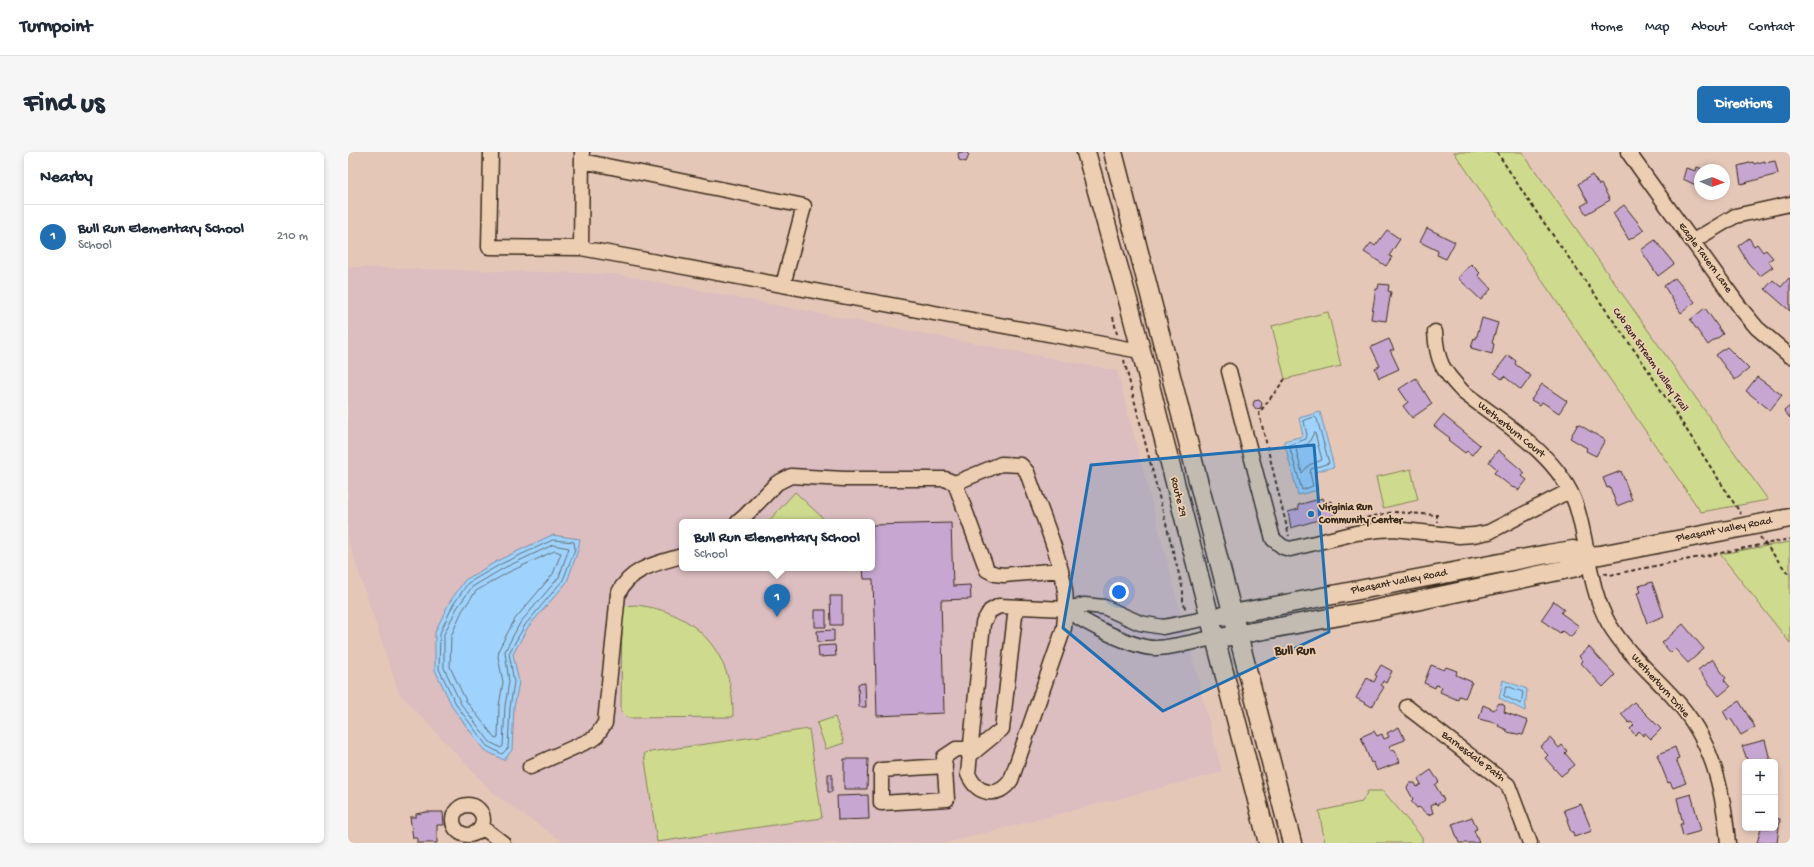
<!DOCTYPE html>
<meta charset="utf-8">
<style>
body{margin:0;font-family:"Gochi Hand",sans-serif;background:#f6f6f7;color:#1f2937}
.controls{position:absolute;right:12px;bottom:12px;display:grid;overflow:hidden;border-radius:6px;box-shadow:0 2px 6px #0003}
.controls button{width:36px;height:36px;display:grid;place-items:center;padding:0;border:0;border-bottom:1px solid #e0e1e3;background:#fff;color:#1f2937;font:20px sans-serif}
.compass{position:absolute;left:1346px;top:12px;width:36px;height:36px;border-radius:50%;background:#fff;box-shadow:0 2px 6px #0003;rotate:92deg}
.you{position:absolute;left:771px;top:440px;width:14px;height:14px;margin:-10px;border:3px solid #fff;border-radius:50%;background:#1a73e8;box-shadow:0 0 0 6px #1a73e833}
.badge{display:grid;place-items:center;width:26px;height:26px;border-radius:50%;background:#1f6fb2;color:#fff;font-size:13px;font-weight:700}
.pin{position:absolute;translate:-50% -33px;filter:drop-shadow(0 1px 2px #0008)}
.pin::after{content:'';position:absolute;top:21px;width:14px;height:12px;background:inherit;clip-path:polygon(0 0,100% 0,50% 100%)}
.popup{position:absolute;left:331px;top:367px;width:196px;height:52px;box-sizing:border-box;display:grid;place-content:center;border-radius:6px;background:#fff;filter:drop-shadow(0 1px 3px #0005);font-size:13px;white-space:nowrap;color:#747a83}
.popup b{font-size:15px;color:#1f2937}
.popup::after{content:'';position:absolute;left:50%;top:100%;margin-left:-8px;border:8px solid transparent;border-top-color:#fff}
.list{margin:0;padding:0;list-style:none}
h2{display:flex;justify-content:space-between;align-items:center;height:52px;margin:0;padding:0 16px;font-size:17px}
h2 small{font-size:13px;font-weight:400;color:#747a83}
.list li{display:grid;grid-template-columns:26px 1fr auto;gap:12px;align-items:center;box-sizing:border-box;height:64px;padding:0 16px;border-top:1px solid #e0e1e3}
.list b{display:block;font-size:15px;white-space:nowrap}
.list p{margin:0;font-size:13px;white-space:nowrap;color:#747a83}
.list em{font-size:13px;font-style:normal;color:#747a83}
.map{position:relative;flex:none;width:1442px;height:691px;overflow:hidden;border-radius:6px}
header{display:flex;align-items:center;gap:24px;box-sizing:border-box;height:56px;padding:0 20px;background:#fff;border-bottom:1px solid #e0e1e3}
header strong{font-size:19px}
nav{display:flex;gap:22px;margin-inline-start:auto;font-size:14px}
.intro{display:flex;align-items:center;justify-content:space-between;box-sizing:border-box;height:96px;padding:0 24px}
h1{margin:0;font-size:28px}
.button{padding:10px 18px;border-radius:6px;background:#1f6fb2;color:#fff;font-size:14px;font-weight:700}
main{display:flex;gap:24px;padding:0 24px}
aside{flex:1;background:#fff;border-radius:6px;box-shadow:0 2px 6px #0003}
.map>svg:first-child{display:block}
</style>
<header>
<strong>Turnpoint</strong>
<nav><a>Home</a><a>Map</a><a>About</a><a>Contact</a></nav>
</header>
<div class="intro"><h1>Find us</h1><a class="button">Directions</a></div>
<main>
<aside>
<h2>Nearby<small></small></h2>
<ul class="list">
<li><span class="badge">1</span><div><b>Bull Run Elementary School</b><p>School</p></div><em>210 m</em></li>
</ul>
</aside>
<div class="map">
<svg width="1442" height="691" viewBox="0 0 1442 691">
<rect width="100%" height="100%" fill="#e5c7b8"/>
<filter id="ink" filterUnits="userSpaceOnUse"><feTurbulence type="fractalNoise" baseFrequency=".025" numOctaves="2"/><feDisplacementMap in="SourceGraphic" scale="8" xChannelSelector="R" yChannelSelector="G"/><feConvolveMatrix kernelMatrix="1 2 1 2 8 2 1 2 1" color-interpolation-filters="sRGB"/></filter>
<g filter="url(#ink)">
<path fill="#dcbdc0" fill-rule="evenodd" d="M0 115 267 122 769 219 874 620 598 691H217L146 642 51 541 0 388ZM334 370H524V416H334Z"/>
<path fill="#cedb8f" stroke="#848256" d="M1106 0H1174L1420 348 1353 360Z
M980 160 993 214 937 227 924 174Z
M1063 317 1070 348 1035 356 1028 325Z
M447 340 479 370H420Z
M1442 390V491L1372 402Z
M287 453C350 459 386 503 385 565L280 566 273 559 274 454Z
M487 565 496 591 478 597 469 571Z
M461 577 474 666 309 690 296 601Z
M1020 639H1035L1074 685V691H977L971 659 1014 650Z"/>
<path fill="#9fd3fd" stroke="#778fa4" d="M972 260 986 315 966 320 970 338 950 343 936 289 955 284 951 266Z
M204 383 232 387 230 398 219 430 180 475 165 502 171 530 166 555 164 598 156 608 136 598 105 556 87 518V480L101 451 117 428 151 408Z
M1155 528 1179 537 1177 559 1151 546Z"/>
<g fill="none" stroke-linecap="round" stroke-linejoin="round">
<path stroke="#636e77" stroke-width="1" d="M967 265 969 267 981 311 963 317 962 321 965 334 954 338 941 293 958 287 959 283 956 269Z
M967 281 974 308 961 313 954 321 948 297 961 291 965 282Z
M205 388 226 390 227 397 215 428 177 473 161 501 166 530 162 555 160 596 154 602 139 594 109 554 91 517 92 481 105 453 120 431 153 412Z
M205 393 221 396 211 425 172 471 157 499 161 530 157 554 155 594 153 596 142 590 113 552 96 516V482L109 456 124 435 156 416Z
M207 399 213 401 205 422 167 467 151 497 150 505 155 530 151 554 150 585 147 586 118 549 102 515 103 484 114 459 128 439 159 421Z
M1159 534 1175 540 1173 552 1156 544Z"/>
</g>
<path fill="#c7a7d2" stroke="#3b2a1e" d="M613 0H618L621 3 618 10 611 8 610 1Z
M1417 9V11L1427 9 1430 22 1393 32 1390 14 1405 10 1406 12Z
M1359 14 1370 17 1369 18H1358Z
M1349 15 1357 18H1352V35L1335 27 1338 16 1348 19Z
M1244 23 1251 33 1253 32 1262 48 1238 62 1233 54 1240 50 1230 32Z
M1276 53 1296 78 1281 88 1265 61Z
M1079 76 1107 90 1098 107 1089 103 1090 99 1072 90Z
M1039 78 1052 87 1041 104 1044 105 1038 114 1016 100 1023 91 1027 94Z
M1401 86 1406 94 1409 92 1415 100 1418 98 1425 106 1420 109 1425 115 1412 124 1400 111 1390 94Z
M1307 88 1326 112 1310 124 1293 98Z
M1123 112 1132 121 1130 123 1143 137 1133 148 1110 126Z
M1327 126 1347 150 1333 161 1316 134Z
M1441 126 1442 127V159L1417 137 1425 128 1433 135Z
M1031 132 1041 133 1040 139 1043 140 1038 169 1023 167 1028 137H1030Z
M1357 156 1375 182 1360 193 1342 168Z
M1134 166 1150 171 1144 191 1146 192 1144 202 1123 196 1126 186 1128 187Z
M1041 187 1046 198H1042L1051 217 1031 226 1027 216 1032 214 1023 195Z
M1379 195 1401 217 1387 228 1368 203Z
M1160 203 1168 209 1167 212 1183 224 1173 238 1156 224 1154 227 1146 221Z
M1409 225 1434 243 1422 258 1398 239Z
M1068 226 1084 252 1064 266 1055 254 1060 250 1051 237Z
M1194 232 1219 249 1211 261 1194 250 1192 253 1183 248Z
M911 248 914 251 913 256 908 257 905 253 906 249Z
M1442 254V266L1436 259Z
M1095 263 1132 293 1124 303 1119 299 1117 301 1100 288 1102 286 1086 274Z
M1230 272 1257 288 1248 304 1238 299 1239 296 1222 286Z
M1150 298 1177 321 1174 324 1179 328 1171 338 1166 335 1165 336 1146 321 1149 317 1141 310Z
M1273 319 1284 348 1269 354 1262 335 1259 336 1255 326Z
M975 346 977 351 983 349 987 363 943 376 940 360 951 357 950 353Z
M603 371 605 434 622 433 623 447 593 448 596 561 529 564 525 427H516L515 416H524V373Z
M1304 430 1316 464 1299 471 1289 441 1293 440 1291 434Z
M482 444H494V473H483Z
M1206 449 1216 457 1213 461 1231 474 1223 485 1214 479 1212 481 1193 468Z
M467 458H478V475H467Z
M1335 472 1356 497 1340 511 1327 497 1323 501 1314 491Z
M486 478V489L470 490 469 479Z
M487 493 488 504 471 505 470 494Z
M1241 495 1267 523 1255 535 1233 511 1235 509 1231 504Z
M1364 507 1378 526 1376 528 1382 535 1371 544 1350 518Z
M1033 513 1044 519 1038 531 1035 529 1033 533 1036 535 1024 555 1008 546 1019 526 1026 530 1029 524 1027 523Z
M1083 513 1096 518 1098 515 1109 519 1108 523 1124 530 1117 546 1111 544 1110 548 1092 540 1094 535 1088 533 1087 536 1076 531Z
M517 531 518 555H511L510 532Z
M1391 549 1407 575 1393 583 1383 567 1380 568 1375 559Z
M1286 550 1313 577 1303 587 1297 581 1295 584 1291 579 1287 583 1282 577 1286 573 1283 570 1281 571 1273 562Z
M1151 551 1156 553 1157 556 1156 560 1180 569 1175 583 1159 580V578L1150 574 1151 572 1131 567 1135 553 1146 558Z
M1051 575 1057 588 1041 594 1043 599 1046 597 1052 610 1029 619 1025 610 1023 611 1013 585 1026 579 1029 584 1034 582 1036 587 1041 585 1039 581Z
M1203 586 1211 596 1214 593 1219 599 1217 601 1227 613 1213 624 1197 606 1200 603 1192 595Z
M1417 588 1422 608 1425 607V610H1400L1394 594Z
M1327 595 1331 606 1328 607 1338 631 1325 636 1322 630 1320 631 1309 603Z
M496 607H520L519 637H496Z
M1083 618 1091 630 1087 633 1096 648 1089 653 1087 651 1083 654 1085 661 1080 663 1071 655 1069 656 1063 649 1065 647 1059 636 1062 631H1067L1069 635 1073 632 1070 627Z
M480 622H484V640H480Z
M1343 642 1353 679 1335 684 1332 672H1335L1329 646Z
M520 643 521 667 490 668 489 644Z
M1233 652 1244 679 1226 685 1225 680H1223L1220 672 1221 670 1216 658Z
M78 660H95L96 673H89V691H69V686H65L62 665H68V662Z
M1124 665 1129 677 1126 678 1131 691H1111L1104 672Z
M1427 666 1432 667 1429 691H1409L1413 676H1427Z"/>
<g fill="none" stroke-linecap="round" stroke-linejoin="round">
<g stroke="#3b2a1e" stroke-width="17">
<path id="minor" d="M143 0 141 95 233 96 234 0
M1280 0 1394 158 1409 176 1442 204
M234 9 456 54 435 133
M1345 89 1387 64 1442 52
M233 96 792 199
M1087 180C1089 210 1094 218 1115 240 1155 271 1211 303 1228 353 1241 393 1240 436 1261 472 1278 500 1303 521 1325 545 1364 587 1375 635 1380 691
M881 219 925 387 935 395 942 397 1008 381 1031 378 1046 377 1111 384 1126 383 1141 380 1221 339
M607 331 639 418 647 422 656 423 713 418
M390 370 397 364 429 331 443 324 496 327H597L607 331 653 312 673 313 679 320C691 356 712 402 717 439 719 451 717 464 716 476L663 628C650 647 629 643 620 622L635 471 642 459 651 454 718 457 736 453 756 455 792 471 815 475 861 466
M718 457C735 470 786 497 808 496 828 495 847 489 866 486
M1059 555 1160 633 1182 691
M621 604 654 577 668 455
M597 614 533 618V651L599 647 596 605 608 597H622
M182 615 247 586 257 571 270 442C282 416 309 411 334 404
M105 668a15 15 0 1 1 30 0a15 15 0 1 1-30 0Z
M134 675 155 691"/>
</g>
<g stroke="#3b2a1e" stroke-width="21">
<path id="major" d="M738 0 781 152 920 691
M765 0 944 691
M874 464 1200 402 1225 398 1239 404 1252 403 1442 366
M877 485 1025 458 1229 415 1239 404"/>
</g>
<path stroke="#3b2a1e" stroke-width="2" stroke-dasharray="4 3" stroke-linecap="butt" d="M1149 0 1180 48 1296 212 1393 362
M765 165 769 182
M776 208 835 438V449L838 459
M937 227 911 261 941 384
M998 370 1045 360 1089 363V370
M1412 385 1442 424
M1256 421 1262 423 1442 387"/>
<use href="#minor" stroke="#eccfb2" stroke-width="14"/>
<use href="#major" stroke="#eccfb2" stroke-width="18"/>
</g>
</g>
<path fill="#1f6fb2" fill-opacity="0.2" stroke="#1f6fb2" stroke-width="3" stroke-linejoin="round" d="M966 293 981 480 815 559 715 476 743 313Z"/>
<circle fill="#1f6fb2" stroke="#eccfb2" stroke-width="1.5" cx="963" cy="362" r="4"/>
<g text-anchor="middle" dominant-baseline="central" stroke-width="3.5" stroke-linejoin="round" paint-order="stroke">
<g font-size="11" fill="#3b2a1e" stroke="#eccfb2">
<text transform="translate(1357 106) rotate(54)">Eagle Tavern Lane</text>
<text transform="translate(1302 208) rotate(55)">Cub Run Stream Valley Trail</text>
<text transform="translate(1163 278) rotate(39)">Wetherburn Court</text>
<text transform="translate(830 345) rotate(76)">Route 29</text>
<text transform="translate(1376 378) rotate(-11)">Pleasant Valley Road</text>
<text transform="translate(1051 430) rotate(-11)">Pleasant Valley Road</text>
<text transform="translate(1312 534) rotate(48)">Wetherburn Drive</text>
<text transform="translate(1125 605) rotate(37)">Barnesdale Path</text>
</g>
<g font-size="11" font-weight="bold" fill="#3b2a1e" stroke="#eccfb2" text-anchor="start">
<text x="971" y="356">Virginia Run<tspan x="971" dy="13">Community Center</tspan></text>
</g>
<g font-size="13" font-weight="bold" fill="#3b2a1e" stroke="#eccfb2">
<text x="947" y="499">Bull Run</text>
</g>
</g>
</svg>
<div class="controls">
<button>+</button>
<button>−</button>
</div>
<svg class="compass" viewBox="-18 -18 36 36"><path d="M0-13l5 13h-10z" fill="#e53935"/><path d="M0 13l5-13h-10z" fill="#747a83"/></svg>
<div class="you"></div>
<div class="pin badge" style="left:429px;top:465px">1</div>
<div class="popup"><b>Bull Run Elementary School</b>School</div>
</div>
</main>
